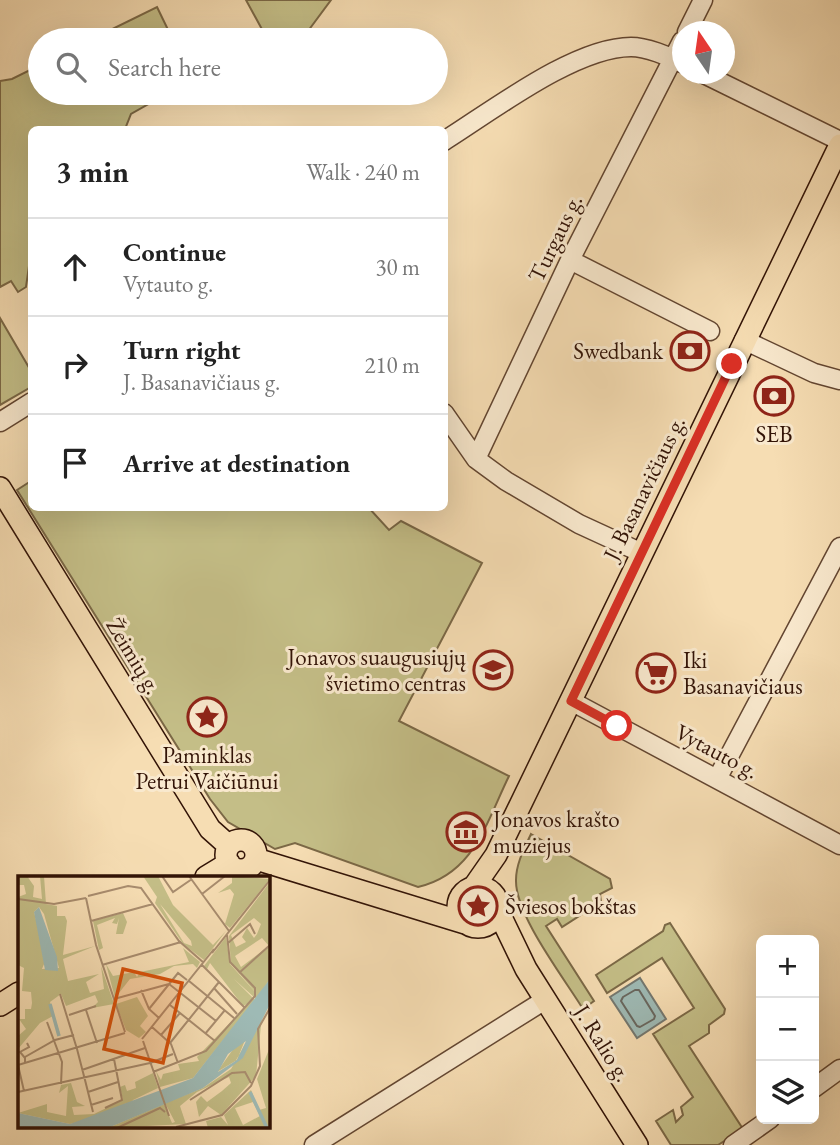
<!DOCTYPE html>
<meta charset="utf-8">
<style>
body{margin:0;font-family:"EB Garamond",serif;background:#f6f6f6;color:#222}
.controls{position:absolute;right:21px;bottom:21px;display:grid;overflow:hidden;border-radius:10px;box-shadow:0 7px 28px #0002}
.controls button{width:63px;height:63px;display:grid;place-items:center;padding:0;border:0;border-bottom:2px solid #e0e0e0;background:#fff;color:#222;font:35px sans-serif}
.compass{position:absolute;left:672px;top:21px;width:63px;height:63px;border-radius:50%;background:#fff;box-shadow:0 7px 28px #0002;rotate:347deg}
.stop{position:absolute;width:21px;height:21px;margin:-16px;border:5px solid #d93025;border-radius:50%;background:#fff}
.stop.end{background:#d93025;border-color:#fff;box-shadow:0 2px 7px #0008}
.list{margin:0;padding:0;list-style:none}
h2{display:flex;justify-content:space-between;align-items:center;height:91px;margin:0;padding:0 28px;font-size:30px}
h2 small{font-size:23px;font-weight:400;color:#767676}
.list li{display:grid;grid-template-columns:46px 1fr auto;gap:21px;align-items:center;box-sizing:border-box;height:98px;padding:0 28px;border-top:2px solid #e0e0e0}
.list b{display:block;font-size:26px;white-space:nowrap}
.list p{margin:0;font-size:23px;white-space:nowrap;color:#767676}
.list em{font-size:23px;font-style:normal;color:#767676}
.icon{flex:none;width:38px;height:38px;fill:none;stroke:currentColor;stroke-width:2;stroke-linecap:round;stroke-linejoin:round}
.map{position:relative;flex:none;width:840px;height:1145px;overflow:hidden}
.search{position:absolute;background:#fff;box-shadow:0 7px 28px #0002;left:28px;top:28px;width:420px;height:77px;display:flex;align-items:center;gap:18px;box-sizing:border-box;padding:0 24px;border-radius:38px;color:#767676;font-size:26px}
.panel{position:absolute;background:#fff;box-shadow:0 7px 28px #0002;left:28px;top:126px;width:420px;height:385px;border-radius:10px}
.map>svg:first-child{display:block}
</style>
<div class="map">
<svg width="840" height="1145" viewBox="0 0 840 1145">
<rect width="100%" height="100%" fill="#f6ddb3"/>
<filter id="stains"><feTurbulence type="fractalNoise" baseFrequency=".00286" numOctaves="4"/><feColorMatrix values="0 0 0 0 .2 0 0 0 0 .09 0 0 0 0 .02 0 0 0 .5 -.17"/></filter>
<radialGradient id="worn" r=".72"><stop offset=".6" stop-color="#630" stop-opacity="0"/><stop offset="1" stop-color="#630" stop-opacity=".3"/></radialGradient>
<path fill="#c4be87" stroke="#7b6846" stroke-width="2" d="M246 0H331L308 31 292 40H252L264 33Z
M157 7 172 38 186 35 189 40H90Z
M40 65V93H168L131 114 125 129 32 130V245L26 287 18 292 11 281 0 287V81L12 79Z
M0 318 31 371V387L0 405Z
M31 481 32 508H369L389 530 401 521 482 563 399 721 509 776C486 823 474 874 418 887L295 843 275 849 228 822 210 799 17 490Z
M531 834 610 879 612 888 600 894 601 902 562 927 557 919 546 926 594 1001 583 1009C564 978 515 915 516 880 516 864 524 849 531 834Z
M670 923 725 1009 724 1014 709 1025V1033L689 1046 743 1129 718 1145H671L656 1121 673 1110 676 1122 683 1115 681 1107 693 1097 653 1034 694 1008 662 958 607 993 596 975 663 931 665 925Z"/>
<path fill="#9ebab5" stroke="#73776f" stroke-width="2" d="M640 978 666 1019 637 1038 610 997Z"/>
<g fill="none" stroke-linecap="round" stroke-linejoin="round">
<path stroke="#68665e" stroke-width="2" d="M635 990H639L655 1016 654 1019 640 1027 637 1026 621 1001 623 997Z"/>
<g stroke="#634631" stroke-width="21">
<path id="minor" d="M687 32 703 0
M704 74 840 141
M444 141C492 111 575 47 631 47 646 47 669 56 682 63
M570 260 710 331
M744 340 814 373 840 380
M444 413 476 459 506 481 579 524 642 553
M0 422 32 402
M476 459 570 260 682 41
M571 701 840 845
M717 779 840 547
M814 1088 840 1069
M314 1145 545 1000
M733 1145 770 1119"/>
</g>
<g stroke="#321306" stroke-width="24">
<path id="major" d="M0 488 210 829 229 846
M226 855a15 15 0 1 1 30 0a15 15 0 1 1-30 0Z
M256 859 465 923
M206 877 229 863
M458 907a20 20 0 1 1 40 0a20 20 0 1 1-40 0Z
M473 888 496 855 840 145
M498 911 526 969 637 1145
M0 1005 19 993"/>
</g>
<use href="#minor" stroke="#f9e9ce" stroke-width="18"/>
<use href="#major" stroke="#f6ddb3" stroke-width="21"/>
</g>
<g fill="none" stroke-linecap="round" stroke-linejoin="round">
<path stroke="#d93025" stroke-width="9" d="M617 726 571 701 732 364"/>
</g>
<defs>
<g id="bank-ring" transform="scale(2.0125)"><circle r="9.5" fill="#f9e9ce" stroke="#8f2418" stroke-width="1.5"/><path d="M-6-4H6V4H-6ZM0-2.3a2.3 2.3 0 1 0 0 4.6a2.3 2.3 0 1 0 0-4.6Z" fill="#8f2418"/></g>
<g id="school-ring" transform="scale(2.0125)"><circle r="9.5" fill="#f9e9ce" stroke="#8f2418" stroke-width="1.5"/><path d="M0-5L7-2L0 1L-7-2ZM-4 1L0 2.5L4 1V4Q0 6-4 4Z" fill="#8f2418"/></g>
<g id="supermarket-ring" transform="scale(2.0125)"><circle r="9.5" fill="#f9e9ce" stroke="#8f2418" stroke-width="1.5"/><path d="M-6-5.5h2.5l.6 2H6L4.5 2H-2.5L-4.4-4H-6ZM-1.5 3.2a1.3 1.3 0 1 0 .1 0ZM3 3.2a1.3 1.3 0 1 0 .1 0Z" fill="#8f2418"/></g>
<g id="sight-ring" transform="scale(2.0125)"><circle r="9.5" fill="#f9e9ce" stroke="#8f2418" stroke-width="1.5"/><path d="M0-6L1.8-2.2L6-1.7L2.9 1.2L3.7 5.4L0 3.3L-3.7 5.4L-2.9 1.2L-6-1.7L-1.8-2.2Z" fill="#8f2418"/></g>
<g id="museum-ring" transform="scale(2.0125)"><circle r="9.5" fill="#f9e9ce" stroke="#8f2418" stroke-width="1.5"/><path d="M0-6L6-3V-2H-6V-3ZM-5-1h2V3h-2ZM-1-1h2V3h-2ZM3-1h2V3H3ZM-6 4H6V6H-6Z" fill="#8f2418"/></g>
</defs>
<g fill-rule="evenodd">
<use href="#bank-ring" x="690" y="351"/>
<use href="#bank-ring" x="774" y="396"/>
<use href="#school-ring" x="493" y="670"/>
<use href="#supermarket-ring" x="656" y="673"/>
<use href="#sight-ring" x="207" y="717"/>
<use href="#museum-ring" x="466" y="832"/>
<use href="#sight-ring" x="478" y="906"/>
</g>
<g text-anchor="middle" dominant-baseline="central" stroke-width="6" stroke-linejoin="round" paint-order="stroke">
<g font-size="23" fill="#321306" stroke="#f9e9ce">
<text transform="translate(555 238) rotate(-64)">Turgaus g.</text>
<text transform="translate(644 488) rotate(-64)">J. Basanavičiaus g.</text>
<text transform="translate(134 656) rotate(59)">Žeimių g.</text>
<text transform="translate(717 751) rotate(28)">Vytauto g.</text>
<text transform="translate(603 1043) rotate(58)">J. Ralio g.</text>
</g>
<g font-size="23" fill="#321306" stroke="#f9e9ce" text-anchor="start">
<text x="663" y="351" text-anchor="end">Swedbank</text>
<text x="774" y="434" text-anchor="middle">SEB</text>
<text x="466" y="657" text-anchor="end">Jonavos suaugusiųjų<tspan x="466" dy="26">švietimo centras</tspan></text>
<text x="683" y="660">Iki<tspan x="683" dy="26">Basanavičiaus</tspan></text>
<text x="207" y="755" text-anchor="middle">Paminklas<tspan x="207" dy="26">Petrui Vaičiūnui</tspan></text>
<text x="493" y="819">Jonavos krašto<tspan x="493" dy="26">muziejus</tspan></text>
<text x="505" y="906">Šviesos bokštas</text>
</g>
</g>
<g transform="translate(18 876)">
<rect width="252" height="252" fill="#f6ddb3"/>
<path d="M0 0H9L16 10 15 21 24 23 22 0H26L28 28 39 30V40H47L49 45 45 79 77 70 45 83 50 105 81 98 68 106 72 117 86 113 83 90 96 128 74 132 80 126 77 119 48 130 43 118 32 126 43 161 35 140 22 147 0 173V160L8 153 1 143H7V133H13L14 127 13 116 4 115 6 92 0 89V21L8 18 6 9H0ZM21 31 26 38 41 92 24 93 28 83 16 36ZM125 0H140L155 29 195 69 208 55 186 84 165 68 137 27 139 21ZM142 28 173 65 174 70 166 67ZM214 0 252 3 212 52 207 48 216 18 212 13 200 17 214 7ZM252 6V103L238 123 216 103 237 124 175 202 142 211 138 195 143 204 145 198 162 194 160 188 181 185 179 181 231 127 225 130 192 87 189 93 186 90 208 61 212 88 239 118 213 88 211 60ZM236 42 243 48 239 58 236 62 229 52 224 61 228 66 218 71 213 59ZM244 62 251 70 223 91 217 80ZM105 37 109 46 105 58H98L101 42 99 48 94 47 97 42 79 49 85 72 81 74 75 45ZM165 72 182 86 179 92 175 88 156 90 142 98 112 103 97 122 88 88 95 100 116 96 119 101 122 96 171 86ZM119 121 130 140 122 150 128 156 121 162 108 154 98 128ZM244 139 238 200 203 239 190 230 181 241 178 226 183 220 189 226 204 215 213 207 211 201 179 216 162 230 168 248 90 252 146 228 154 247 157 246 147 227 185 212 213 193ZM227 164 219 184 199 196 216 172ZM252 171V252H190L188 245 203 241 210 249 206 239 233 214 241 234 248 232 239 203ZM235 226 242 240 225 249 217 232ZM135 197 140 212 115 224 112 230 109 227 82 240 52 248 0 237 29 228V236L48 240 50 210 41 217 43 209 53 207 59 226 67 230 54 231 56 239 76 238 105 224 102 211 107 209 109 215 118 212 117 206Z" fill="#c4be87" fill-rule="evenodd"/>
<path d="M21 31 39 81 40 95 27 94 16 36ZM252 103V128L225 182 185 212 90 252H0V237L52 248 175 202ZM228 165 219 184 200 196 210 178Z" fill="#9ebab5" fill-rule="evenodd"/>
<path fill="none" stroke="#9ebab5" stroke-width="3.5" d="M32 128 41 160M232 216 249 252"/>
<path fill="none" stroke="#a88c6e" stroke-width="2" d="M144 0 155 16 174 3M171 0 211 55M184 18 207 0M70 20 110 10 123 12 161 65 186 87M68 22 78 69 107 156M0 23 36 28 68 22M73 45 135 28M210 67 232 48 237 58M194 77 252 4M84 89 163 66M184 89 226 131M221 97 252 69M171 105 216 142M151 108 198 145M196 112 219 138M123 114 131 133 141 142M42 118 59 173M96 123 151 108M152 129 197 165M131 133 160 97 169 104M68 134 79 167M51 139 78 130M29 146 44 186 43 208M134 151 153 168 160 187M187 158 207 134M143 159 162 137M124 163 196 73M125 165 151 240M152 167 201 106M59 173 67 204M7 182 2 176 11 171 9 167M7 187V181L37 164 56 159M132 187 155 178M0 189 6 215M0 189 107 157M64 194 127 172M135 196 188 175 237 120V112L212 86 209 59M67 204 75 236M0 216 132 187M70 216 100 206M172 224 214 197 227 196 233 207M73 229 95 222M87 232 104 224 96 183M158 251 204 239 233 210 242 190 240 153 252 132M99 252 142 232 147 236"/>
<path fill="#d6520b" fill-opacity="0.15" stroke="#d6520b" stroke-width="3.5" d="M105 93 164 107 145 187 86 173Z"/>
<rect width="252" height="252" fill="none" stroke="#321306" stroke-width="3.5"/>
</g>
<rect width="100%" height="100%" filter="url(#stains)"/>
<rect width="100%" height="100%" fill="url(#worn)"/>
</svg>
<div class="controls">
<button>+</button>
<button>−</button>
<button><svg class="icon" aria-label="layers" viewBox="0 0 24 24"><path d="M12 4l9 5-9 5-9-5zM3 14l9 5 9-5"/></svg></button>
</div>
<svg class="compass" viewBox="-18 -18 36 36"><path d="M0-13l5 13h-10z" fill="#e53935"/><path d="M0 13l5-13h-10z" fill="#767676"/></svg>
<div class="stop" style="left:617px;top:726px"></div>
<div class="stop end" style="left:732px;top:364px"></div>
<div class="search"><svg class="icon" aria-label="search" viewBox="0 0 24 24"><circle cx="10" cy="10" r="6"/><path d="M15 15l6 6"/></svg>Search here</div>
<section class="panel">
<h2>3 min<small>Walk · 240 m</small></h2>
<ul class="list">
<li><svg class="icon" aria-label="ahead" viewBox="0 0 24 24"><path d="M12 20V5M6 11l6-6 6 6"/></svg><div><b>Continue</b><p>Vytauto g.</p></div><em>30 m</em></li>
<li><svg class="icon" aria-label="right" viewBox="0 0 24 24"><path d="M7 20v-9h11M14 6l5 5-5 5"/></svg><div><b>Turn right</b><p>J. Basanavičiaus g.</p></div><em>210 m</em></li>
<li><svg class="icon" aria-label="arrive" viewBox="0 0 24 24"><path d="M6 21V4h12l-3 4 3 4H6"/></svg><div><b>Arrive at destination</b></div></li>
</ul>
</section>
</div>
